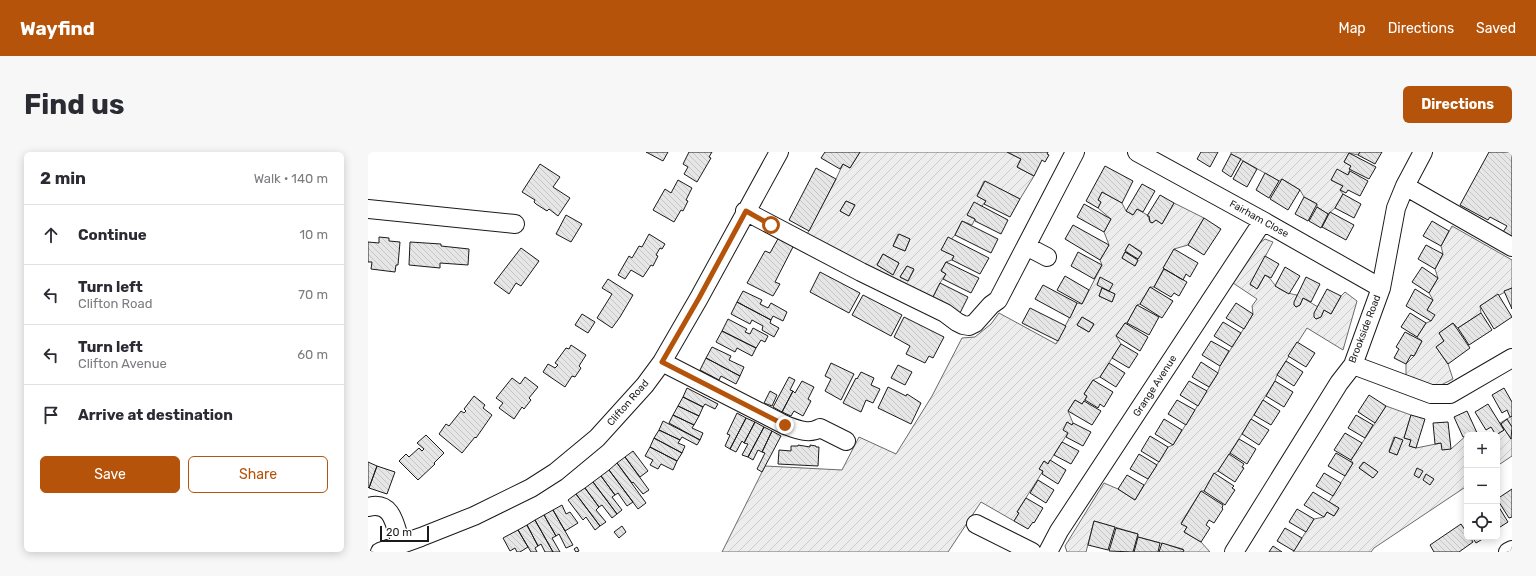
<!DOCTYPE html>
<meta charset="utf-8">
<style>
body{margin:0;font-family:Rubik,sans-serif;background:#f7f7f7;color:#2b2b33}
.controls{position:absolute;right:12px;bottom:12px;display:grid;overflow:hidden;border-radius:6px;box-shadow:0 2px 10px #0003}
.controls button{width:36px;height:36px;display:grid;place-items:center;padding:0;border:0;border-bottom:1px solid #e1e1e2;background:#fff;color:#2b2b33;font:20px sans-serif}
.scale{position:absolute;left:12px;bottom:10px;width:49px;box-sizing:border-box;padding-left:4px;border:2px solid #1a1a1a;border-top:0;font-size:11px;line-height:14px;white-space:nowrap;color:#1a1a1a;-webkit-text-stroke:3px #fff;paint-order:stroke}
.stop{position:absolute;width:12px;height:12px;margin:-9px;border:3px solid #b45309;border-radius:50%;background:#fff}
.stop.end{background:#b45309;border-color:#fff;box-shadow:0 1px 4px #0008}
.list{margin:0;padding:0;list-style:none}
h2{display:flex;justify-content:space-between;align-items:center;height:52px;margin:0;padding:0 16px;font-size:17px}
h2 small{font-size:13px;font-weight:400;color:#7c7c81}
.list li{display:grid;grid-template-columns:26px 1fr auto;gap:12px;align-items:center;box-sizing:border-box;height:60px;padding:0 16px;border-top:1px solid #e1e1e2}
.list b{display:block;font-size:15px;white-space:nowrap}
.list p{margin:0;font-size:13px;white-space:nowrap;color:#7c7c81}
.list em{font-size:13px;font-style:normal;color:#7c7c81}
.actions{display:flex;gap:8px;padding:12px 16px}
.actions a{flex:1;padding:9px 0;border:1px solid #b45309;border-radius:6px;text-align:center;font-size:14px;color:#b45309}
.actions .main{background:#b45309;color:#fff}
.icon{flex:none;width:22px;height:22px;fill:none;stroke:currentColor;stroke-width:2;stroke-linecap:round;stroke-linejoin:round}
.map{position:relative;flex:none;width:1144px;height:400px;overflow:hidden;border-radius:6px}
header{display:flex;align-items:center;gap:24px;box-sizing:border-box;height:56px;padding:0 20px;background:#b45309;color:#fff}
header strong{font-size:19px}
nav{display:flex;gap:22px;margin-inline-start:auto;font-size:14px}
.intro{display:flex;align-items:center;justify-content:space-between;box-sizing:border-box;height:96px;padding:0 24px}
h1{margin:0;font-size:28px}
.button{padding:10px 18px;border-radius:6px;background:#b45309;color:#fff;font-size:14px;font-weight:700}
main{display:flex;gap:24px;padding:0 24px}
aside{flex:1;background:#fff;border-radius:6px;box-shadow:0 2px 10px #0003}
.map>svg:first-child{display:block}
</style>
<header>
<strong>Wayfind</strong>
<nav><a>Map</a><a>Directions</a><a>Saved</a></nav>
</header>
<div class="intro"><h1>Find us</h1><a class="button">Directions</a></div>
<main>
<aside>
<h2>2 min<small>Walk · 140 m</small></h2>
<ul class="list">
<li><svg class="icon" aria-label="ahead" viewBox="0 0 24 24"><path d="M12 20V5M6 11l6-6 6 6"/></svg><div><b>Continue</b></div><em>10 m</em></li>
<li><svg class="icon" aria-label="left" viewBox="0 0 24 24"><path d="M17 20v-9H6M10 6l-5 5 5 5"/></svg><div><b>Turn left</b><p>Clifton Road</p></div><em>70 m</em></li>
<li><svg class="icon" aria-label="left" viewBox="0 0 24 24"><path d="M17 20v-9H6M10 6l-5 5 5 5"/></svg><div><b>Turn left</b><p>Clifton Avenue</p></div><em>60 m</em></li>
<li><svg class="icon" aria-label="arrive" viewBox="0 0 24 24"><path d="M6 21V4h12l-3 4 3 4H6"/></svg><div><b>Arrive at destination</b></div></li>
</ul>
<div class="actions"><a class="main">Save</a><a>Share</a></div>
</aside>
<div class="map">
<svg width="1144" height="400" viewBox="0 0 1144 400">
<defs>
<pattern id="garden-furrows" width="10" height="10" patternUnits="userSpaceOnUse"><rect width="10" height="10" fill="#ededed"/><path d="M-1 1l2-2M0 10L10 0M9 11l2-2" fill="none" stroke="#cbcbcb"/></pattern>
<pattern id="building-back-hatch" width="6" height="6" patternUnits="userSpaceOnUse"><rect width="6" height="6" fill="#e6e6e6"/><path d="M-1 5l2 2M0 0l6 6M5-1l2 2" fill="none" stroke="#c5c5c5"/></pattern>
</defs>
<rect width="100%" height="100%" fill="#fff"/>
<path fill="url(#garden-furrows)" stroke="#6a6a6a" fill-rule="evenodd" d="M492 0H639L653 7 649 15 666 24 652 47 616 29 609 44 618 49 614 54 599 63 607 67 604 73 594 69 587 83 574 98 586 104 584 108 578 110 573 119 578 122 572 131 564 147 436 88 468 27 475 12 482 16ZM478 49 487 53 481 64 472 59ZM530 82 542 87 537 99 525 94ZM515 102 531 111 525 122 509 113ZM539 114 546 118 540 129 532 125Z
M863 0H992L990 3 981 1 976 10 983 14 980 23 963 28 975 34 972 38 975 42 967 56 960 62 949 55V52L936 45 932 38 914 27 911 29 863 2Z
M734 40 754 51 758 59 765 63 769 57 781 64V68L784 71 788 68 794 72 806 51 836 66 820 93 806 97 786 135H782L772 152 769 153 759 171H757L748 184 753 192 732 225 725 228 716 242 719 244 714 252 707 248 700 259 705 271 704 273 699 270 700 281 680 312 676 309 672 317 675 319 649 360 651 361 646 369 613 350 580 400H354L397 314 474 318 491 285 528 302 564 244 594 186 607 185 623 172 631 161 688 192 709 151 714 152 734 113 732 108 741 93 736 80 743 67 730 56 733 50 730 48ZM761 92 774 100 770 107 757 99ZM757 100 770 108 767 114 754 106ZM734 136 747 142 744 150 731 144ZM714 165 726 172 721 180 709 173Z
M1084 74 1144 108V136L1112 154 1113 161 1090 176 1085 171 1071 181 1076 189 1068 195 1080 212 1085 227 1069 235 1038 223V212L1046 204 1054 189 1049 185 1058 171 1063 169 1059 158 1065 148 1061 141 1070 126 1067 117 1075 102 1073 94Z
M897 87 905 90 882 133 890 136 897 123C904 127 903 129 908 134 913 139 922 142 929 143L926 153 928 155 932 153 935 146 950 155 948 167 953 165 956 158 963 162 973 144 977 140 989 149 975 198 939 176 909 223 907 229 862 301 850 319 846 322 836 339H833L813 371 819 375 816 380 833 390 842 400H815V397L770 385V382L726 369 718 400H699L697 394 736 331 750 337 767 348 800 295 805 293 850 221 852 214 885 162 884 154 889 147 862 129 883 98Z
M1018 254 1043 263 1036 286 1043 288 1042 294 1048 296 1073 291 1083 297 1099 283V334L1006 396 1003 400H925L946 367 956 365 959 360 966 364 971 356 961 350 985 311 983 308ZM1026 285 1034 288 1029 303 1021 299ZM995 310 1009 319 1005 326 991 316Z
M1144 264V275L1139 268 1133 272 1144 287V304L1129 314 1128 283 1136 278 1132 271Z"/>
<path fill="url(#building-back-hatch)" stroke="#1a1a1a" d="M278 0H300L295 9Z
M321 0H344L341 5 343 6 329 30 316 22 320 15 315 12Z
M457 0H492L482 16 475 12 472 17 453 6Z
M639 0H680L679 2 681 3 677 10 674 8 666 24 649 15 653 7Z
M833 0H850L842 15 829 7Z
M992 0H1014L1007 12 990 3Z
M1121 0H1144V85L1135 80 1139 74 1122 65 1120 68 1092 53Z
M981 1 1008 15 1001 27 981 17 983 14 976 10Z
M863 2 873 7 863 25 854 19Z
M875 9 889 17 879 35 865 27Z
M172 12 192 25 185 35 202 46 190 64 181 57 179 59 168 52 166 50 167 48 154 40Z
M737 14 765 29 754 51 734 40 730 48 733 50 730 56 718 49Z
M448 16 468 27 441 79 421 68Z
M969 17 980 23 982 19 1000 29 992 44 980 38 978 41 972 38 975 34 963 28Z
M897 21 911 29 901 46 888 38Z
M914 27 932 38 920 58 902 47Z
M310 28 324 36 318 48 320 49 315 59 313 58 306 70 285 58 297 37 303 41Z
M617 29 652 47 642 65 616 52 618 49 609 44Z
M774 32 787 39 775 60 769 57 765 63 758 59Z
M975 42 993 52 986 66 967 56Z
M792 43 806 51 794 72 788 68 784 71 782 70 781 64H779Z
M936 45 949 52 940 69 927 62Z
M478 49 487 53 481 64 472 59Z
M606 50 640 68 633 82 607 69V67L599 63Z
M716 52 743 67 736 80 709 65Z
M949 55 960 62 953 76 941 69Z
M962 60 986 73 978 88 954 75Z
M198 63 214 72 203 90 188 82Z
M836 66 853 77 836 103 820 93Z
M594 69 630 87 623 101 587 83Z
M1064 69 1081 79 1073 94 1055 84Z
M705 73 741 93 732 108 697 87Z
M281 82 297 92 294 97 292 96 288 103 290 104 285 114 283 113 275 125 263 118 257 127 250 123 261 104 264 106 271 94 274 95Z
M531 82 542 87 537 99 525 94Z
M11 85 21 86V89L32 90 30 113H28L27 120 3 117 4 110H0V90L11 91Z
M411 85 426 93 407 130 412 132 405 144 379 131 397 99 402 101Z
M580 85 621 106 612 122 584 108 586 104 573 98Z
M42 90 73 92V94L101 97 100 113 72 111V116L41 113Z
M761 92 774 101 770 107 757 99Z
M1058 93 1075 102 1067 117 1050 107Z
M153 96 171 109 153 134 148 131 141 142 126 131Z
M806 97 830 111 822 125 818 122 815 128 795 116Z
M710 100 734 113 726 127 703 114Z
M757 100 770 108 767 114 754 106Z
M515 102 531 111 525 123 509 113Z
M897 104 911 112 903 126 897 123 889 137 882 132Z
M578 110 611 126 603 141 575 127 578 122 573 119Z
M539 114 546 117 540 129 532 125Z
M917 115 932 124 921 142 907 134Z
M1054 115 1070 126 1061 141 1044 130Z
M796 117 819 130 811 144 806 141 803 145 786 135Z
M452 120 492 141 481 161 442 140Z
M697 124 721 138 714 152 689 138Z
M732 125 745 132 741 139 729 133Z
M938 125 952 132 943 150 935 146 932 153 928 155 926 153V150Z
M240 127 265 143 252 165 244 176 229 166 244 142 234 136Z
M572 131 600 145 592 161 564 147Z
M675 133 709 151 702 166 667 147Z
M782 135 805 149 794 166 772 152Z
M734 136 747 142 744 150 731 144Z
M1144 136V157L1136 139Z
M959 137 973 144 963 162 956 158 953 165 948 167 946 165V161Z
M1047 137 1065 148 1059 158 1067 163 1063 169 1038 154Z
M375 139 394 148 392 152 400 156 403 151 419 160 415 169 405 164 403 168 369 150Z
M1130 142 1144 165 1126 177 1112 154Z
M495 143 534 163 523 184 484 163Z
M369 150 403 168 402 171 411 176 406 185 394 178 395 174 384 168 382 172 363 162Z
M868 151 885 162 876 177 858 166Z
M769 153 791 165 781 183 759 171Z
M662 156 698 174 690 189 654 171Z
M1042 161 1058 171 1049 185 1033 175Z
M1113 161 1124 178 1101 193 1090 176Z
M214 162 227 170 220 181 207 173Z
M536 165 576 185 565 206 561 204 557 211 538 202 542 194 526 185Z
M714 165 726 172 721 180 709 173Z
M360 167 379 177 377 180 382 182 385 176 400 184 397 190 393 188 388 196 354 179Z
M855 170 873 181 864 195 846 184Z
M757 171 780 185 772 199 748 184Z
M1085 171 1102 196 1080 212 1068 195 1076 189 1071 181Z
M354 179 388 196 384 204 369 196 367 200 348 190Z
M1037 180 1054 189 1046 204 1043 203 1038 212 1026 206 1031 197 1028 195Z
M843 189 861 199 852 214 834 203Z
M929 190 947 201 938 215 920 204Z
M753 192 770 202 761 216 744 206Z
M203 193 218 203 211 214 213 216 207 225 204 224 197 235 175 220 180 212 187 216 190 213 187 211 198 196 201 197Z
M344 195 363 204 361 208 376 215 372 224 338 206Z
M338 206 372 224 368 232 353 224 351 228 332 218Z
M918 209 935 220 926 234 909 223Z
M833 210 850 221 841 235 824 225Z
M463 211 486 222 473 248 457 239 463 227 457 224Z
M741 211 757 221 748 235 732 225Z
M530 213 544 220 537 233 523 226Z
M493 220 506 226 503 233 512 237 505 251 498 248 493 260 475 251 488 226 489 227Z
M157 225 170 235 161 246 163 248 156 257 154 255 146 267 131 256 135 251 128 246 144 226 152 232Z
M421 225 427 228 422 238 425 239 414 260 405 255Z
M725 228 745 240 736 255 732 252 730 256 717 248 719 244 716 242Z
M434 229 446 235 440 247 443 249 435 264 426 259 423 264 414 260 425 239 427 241Z
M821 229 839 239 830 254 812 243Z
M907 229 925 240 916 255 898 244Z
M520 235 538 244 539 242 553 251 543 272 510 256Z
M319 236 350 252 347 257 337 252 335 255 315 245Z
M1136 236 1144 250V264L1142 265 1139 258 1134 261 1124 243Z
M402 239 409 243 404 254 396 251Z
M1001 243 1018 254 1007 271 990 260Z
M106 244 117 253 115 256 124 263 108 286 107 285 94 301 71 282 78 272 81 274 93 259 96 261 98 259 96 257Z
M315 245 335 255 331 264 310 254Z
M707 248 714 252 716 249 733 259 724 273 700 259Z
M809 248 827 258 818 273 800 262Z
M895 248 912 259 903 273 886 263Z
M1120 252 1136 278 1128 283 1123 275 1118 278 1107 260Z
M310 254 331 264 326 273 305 263Z
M1099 259 1110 283H1100L1095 285 1086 265Z
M369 261 378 266 362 297 357 294 362 283 359 282Z
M305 263 326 273 324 276 335 281 332 288 301 271Z
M988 263 1005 273 997 286 980 276Z
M1043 263 1057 267 1048 296 1041 294 1043 288 1036 286Z
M378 266 387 270 376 291 374 289 368 300 362 297Z
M796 267 814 278 805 293 787 282Z
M883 267 901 278 891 293 874 282Z
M1139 267 1144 275 1143 287 1133 272Z
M295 269 332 288 329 293 314 285 312 288 291 278Z
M387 270 396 275 380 305 374 303 380 292 376 291Z
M699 270 704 273 705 271 723 280 715 294 698 285 700 281 695 278Z
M1080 270 1083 297 1074 298 1073 291 1067 292 1065 271Z
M396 275 404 279 394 300 390 298 385 308 380 305Z
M291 278 312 288 310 291 317 294 314 301 286 286Z
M404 279 413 284 394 320 389 317 397 301 394 300Z
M977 281 994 291 983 308 966 298Z
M58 283 76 301 66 311 67 312 50 328 31 309 38 302 41 305 51 296 54 299 56 297 49 291Z
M782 284 800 295 791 310 773 299Z
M1027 285 1035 288 1029 303 1021 300Z
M286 286 314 301 309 309 282 295Z
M871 287 888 297 879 312 862 301Z
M694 290 711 299 703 312 686 303Z
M430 293 442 295V293L448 294V295H451L450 314 410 312 411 298 423 299V294H430Z
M282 295 309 309 305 318 293 312 290 317 282 313 285 308 277 304Z
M265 299 280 319 272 325 257 305Z
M968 301 985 311 977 324 960 314Z
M771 302 789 313 780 327 762 317Z
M861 302 876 312 874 315 876 316 867 330 850 319Z
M257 305 281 338 275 342 265 330 264 331 249 311Z
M682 308 698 318 690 332 674 322 675 319 671 317 676 309 680 312Z
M0 310 9 314 1 336 0 335Z
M996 310 1010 320 1005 326 991 316Z
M249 311 278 351 270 357 241 318Z
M9 314 27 320 19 342 1 336Z
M1049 316 1055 319 1051 326 1046 323Z
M241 318 265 350 259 354 250 341 247 343 233 324Z
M846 321 866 334 864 336 867 338 857 353 836 339Z
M956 321 973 331 965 344 948 334Z
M1058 322 1066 327 1062 333 1055 328Z
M759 323 776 333 767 348 750 337Z
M233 324 247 343 244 345 254 358 249 362 225 330Z
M670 328 686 338 678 351 662 341Z
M225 330 249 362 244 366 234 353 231 355 217 336Z
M217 336 231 355 228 358 238 370 232 374 208 342Z
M1144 337V365L1141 366 1129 347Z
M833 339 855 353 854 356 855 357 846 371 841 368 838 373 842 376 833 390 816 380 819 375 813 372Z
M945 340 971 356 966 364 959 360 956 365 936 353Z
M208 342 232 374 227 378 218 365 215 368 200 348Z
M658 346 675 356 666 371 665 370 660 377 646 369 651 361 649 360Z
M1129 352 1140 370 1129 377Z
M194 353 198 362 202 360 210 371 197 379 185 358Z
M929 357 946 367 938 380 921 370Z
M185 358 205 393 198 396 191 382 188 384 176 363Z
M176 363 188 384 184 386 192 400H185L167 368Z
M167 368 185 400H177L173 392 170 394 159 373Z
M726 369 747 375 740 398 720 393Z
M1093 372 1099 381V385H1102L1105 390 1091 400H1066L1062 393Z
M159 373 170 394 167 396 169 400H163L150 378Z
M254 374 258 380 251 386 246 380Z
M748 376 770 382 765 400 741 399Z
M917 376 934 386 926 399 909 389Z
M150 378 160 395 152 400H149L147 396 142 399 135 386Z
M770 385 792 391 790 400H766Z
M1104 385H1118L1108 391Z
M794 391 816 398 815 400H791Z
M905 394 914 400H901Z
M209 395 211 399 208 400 206 397Z"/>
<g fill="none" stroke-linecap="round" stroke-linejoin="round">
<g stroke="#1a1a1a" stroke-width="20">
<path id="minor" d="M769 0 895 69 1013 136
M1037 34 1144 95
M0 57 147 72
M377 59 493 120 577 161 589 170 595 173 601 174 607 171 623 153 630 148 707 0
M658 94 679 105
M294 210 417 273C428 277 441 283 452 276L478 289
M985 213 1063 242H1082L1144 206
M0 355C25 348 27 374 33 392
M608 372 664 400
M12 400 53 385 106 364 163 336 188 320 229 286 277 233 294 210 331 146 411 0
M680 400 691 379 895 69
M866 400 971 231 985 213 1013 136 1028 56 1037 34 1055 0
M1140 400 1144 398"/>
</g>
<use href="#minor" stroke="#fff" stroke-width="18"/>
</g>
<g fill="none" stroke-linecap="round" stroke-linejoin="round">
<path stroke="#b45309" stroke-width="5" d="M403 73 378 59 331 146 294 210 417 273"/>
</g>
<g text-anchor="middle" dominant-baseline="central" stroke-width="3" stroke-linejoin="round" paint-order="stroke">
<g font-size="10" fill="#1a1a1a" stroke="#fff">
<text transform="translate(891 67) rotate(29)">Fairham Close</text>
<text transform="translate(997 177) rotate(-69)">Brookside Road</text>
<text transform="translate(787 234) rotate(-57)">Grange Avenue</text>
<text transform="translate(260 251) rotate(-49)">Clifton Road</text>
</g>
</g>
</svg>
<div class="controls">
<button>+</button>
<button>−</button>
<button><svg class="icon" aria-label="locate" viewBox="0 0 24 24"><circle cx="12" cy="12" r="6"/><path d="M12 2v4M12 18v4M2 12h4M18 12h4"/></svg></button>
</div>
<div class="scale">20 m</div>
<div class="stop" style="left:403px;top:73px"></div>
<div class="stop end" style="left:417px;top:273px"></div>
</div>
</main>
